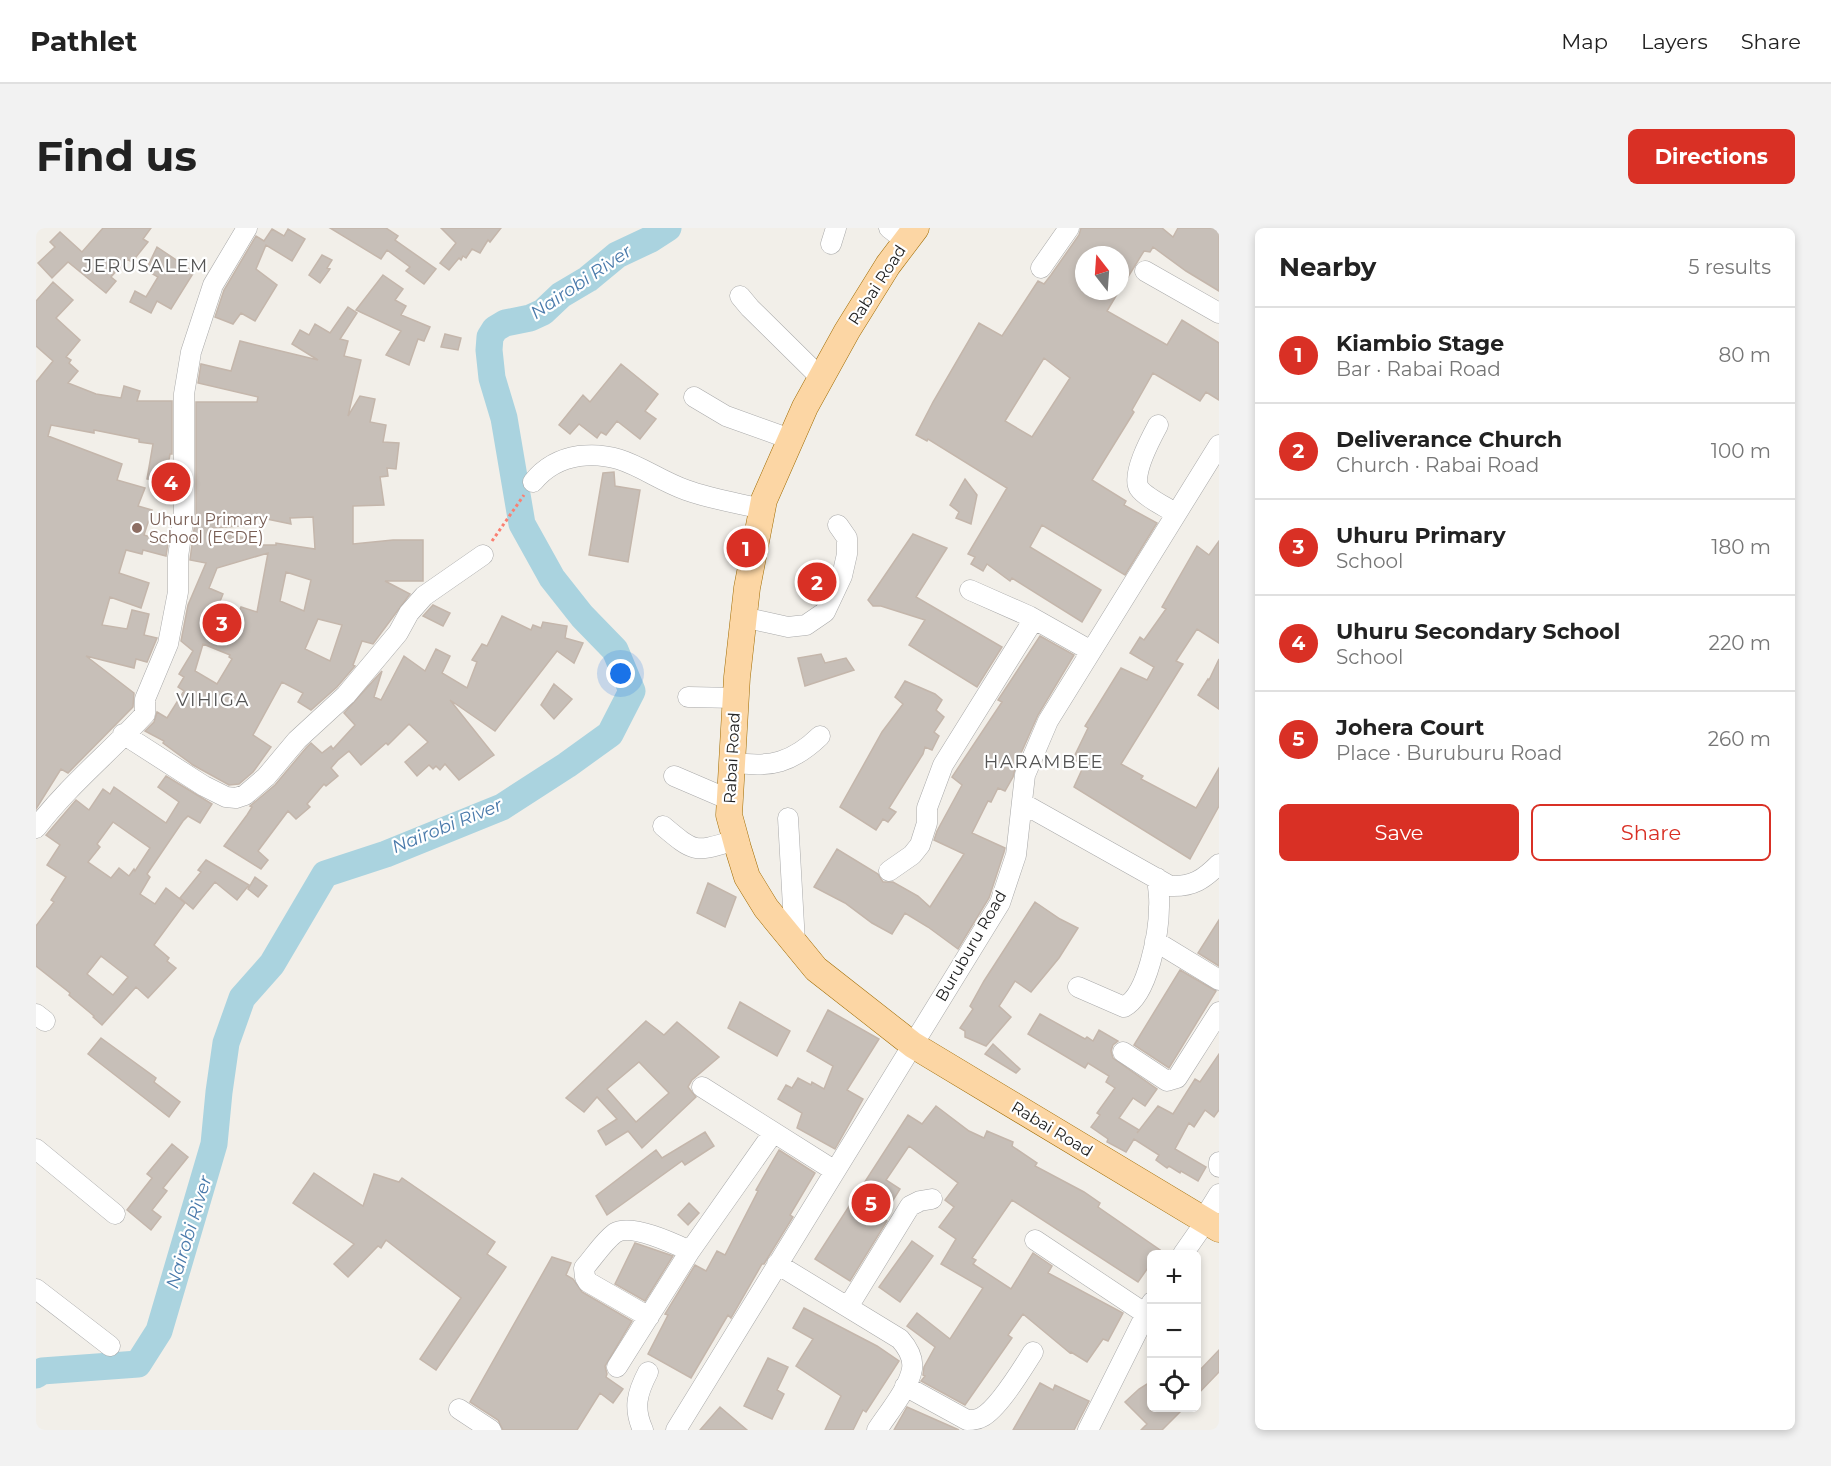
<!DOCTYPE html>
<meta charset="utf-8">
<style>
body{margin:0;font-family:Montserrat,sans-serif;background:#f2f2f2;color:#222}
.controls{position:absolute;right:18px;bottom:18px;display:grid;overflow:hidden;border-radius:9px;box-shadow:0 3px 9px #0003}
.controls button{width:54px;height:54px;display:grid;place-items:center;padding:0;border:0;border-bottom:2px solid #e0e0e0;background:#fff;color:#222;font:30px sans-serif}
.compass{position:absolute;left:1039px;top:18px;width:54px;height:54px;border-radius:50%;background:#fff;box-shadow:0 3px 9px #0003;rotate:343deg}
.you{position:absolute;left:585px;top:446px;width:21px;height:21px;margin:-15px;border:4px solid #fff;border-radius:50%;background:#1a73e8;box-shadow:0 0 0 9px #1a73e833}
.badge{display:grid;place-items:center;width:39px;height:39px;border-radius:50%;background:#d93025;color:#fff;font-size:20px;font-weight:700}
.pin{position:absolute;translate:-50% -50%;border:3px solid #fff;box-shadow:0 2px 6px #0006}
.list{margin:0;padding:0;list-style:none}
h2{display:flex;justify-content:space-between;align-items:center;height:78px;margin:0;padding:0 24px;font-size:26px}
h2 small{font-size:20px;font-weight:400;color:#767676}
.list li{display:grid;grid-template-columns:39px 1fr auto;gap:18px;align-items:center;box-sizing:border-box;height:96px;padding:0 24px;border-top:2px solid #e0e0e0}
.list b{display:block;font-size:22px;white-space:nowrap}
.list p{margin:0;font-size:20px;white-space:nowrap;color:#767676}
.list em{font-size:20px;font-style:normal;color:#767676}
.actions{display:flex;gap:12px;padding:18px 24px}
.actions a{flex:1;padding:14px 0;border:2px solid #d93025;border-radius:9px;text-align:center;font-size:21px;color:#d93025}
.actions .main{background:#d93025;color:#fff}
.icon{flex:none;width:33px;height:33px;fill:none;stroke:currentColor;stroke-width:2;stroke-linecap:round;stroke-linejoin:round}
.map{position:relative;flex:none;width:1183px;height:1202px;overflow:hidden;border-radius:9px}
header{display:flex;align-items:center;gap:36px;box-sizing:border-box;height:84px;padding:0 30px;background:#fff;border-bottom:2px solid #e0e0e0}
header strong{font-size:28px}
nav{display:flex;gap:33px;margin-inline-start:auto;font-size:21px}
.intro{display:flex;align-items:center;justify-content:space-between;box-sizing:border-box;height:144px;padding:0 36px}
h1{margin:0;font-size:42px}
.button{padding:15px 27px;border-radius:9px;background:#d93025;color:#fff;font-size:21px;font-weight:700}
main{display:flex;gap:36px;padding:0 36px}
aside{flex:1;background:#fff;border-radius:9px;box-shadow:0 3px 9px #0003}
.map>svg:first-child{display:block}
</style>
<header>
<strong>Pathlet</strong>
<nav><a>Map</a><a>Layers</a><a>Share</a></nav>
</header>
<div class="intro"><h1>Find us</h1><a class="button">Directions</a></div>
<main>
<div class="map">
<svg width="1183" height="1202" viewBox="0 0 1183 1202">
<rect width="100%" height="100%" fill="#f2efe9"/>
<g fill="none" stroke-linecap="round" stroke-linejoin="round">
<path stroke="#aad3df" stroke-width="27" d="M0 1147 6 1143 102 1136 123 1103 178 916 183 864 190 815 206 770 236 736 289 646 350 626 466 579 531 537 574 506 596 463 579 422 546 388 516 350 486 296 468 190 456 150 453 122 454 109 459 101 469 95 494 90 507 84 525 67 552 51 581 27 615 11 632 0"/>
</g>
<path fill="#c7bfb8" stroke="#c4b6ab" stroke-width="1.5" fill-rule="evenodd" d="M67 0H115L107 11 112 14 96 34 91 31 75 49 80 53 70 65 32 34 16 50 2 35 19 19 14 14 24 4 46 24Z
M294 0H350L362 8 359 12 400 41 388 56 370 43 374 39 351 22 345 31Z
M405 0H465L454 14 452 12 444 25 436 21 430 30 427 28 425 32 423 30 413 42 404 35 420 15Z
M1045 0H1126L1137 9 1142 0H1183V63L1150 43 1117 19 1114 24 1108 23 1084 62V27H1048V63H1083L1071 83 1131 117 1146 92 1183 115V172L1170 164 1164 173 1117 145 1096 182 1098 184 1056 252 1090 273 1088 277 1121 295 1089 347 1006 297 994 319 1065 362 1046 394 976 350 974 353 951 336 947 343 935 336 939 329 932 326 971 260 892 211 891 213 880 207 897 174 943 95 966 108 1002 53 1008 56 1015 47 1043 7ZM1008 130 1034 150 996 209 969 193Z
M236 1 248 8 252 1 269 11 256 33 230 17 220 41 241 57 219 93 205 85 197 96 179 89 188 62 220 8 228 13Z
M121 19 158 44 135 81 121 73 115 85 94 74 99 63 110 69 122 49 110 42Z
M286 27 296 32 291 40 294 41 284 55 273 47Z
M347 47 367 61 359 72 370 78 365 87 394 99 388 113 382 111 373 137 350 127 365 103 320 82Z
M17 54 37 72 20 90 44 112 30 129 35 132 33 135 42 143 32 155 60 166 85 170 88 158 104 163 101 173H136V226H134L129 254 111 251 117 216 103 214V211L58 202V205L15 197 12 208 86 236 81 252 109 260 102 278 116 282 108 307 132 315 130 328 107 322 106 326 90 322 83 345 113 355 105 380 74 369 66 397 91 401 96 382 113 386 108 407 121 410 111 434 100 431 98 440 50 428 98 465 97 479 32 545 25 541 0 581V154L17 133 0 118V73Z
M312 79 321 85 304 111 312 113 308 128 325 132 312 188 324 168 339 171 334 194 350 197 347 214 363 215 360 241 351 240 352 248 344 249 348 277 317 278V316L357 312H387V353H349L374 366 337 416 326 413 317 437 319 438 301 459 275 482 262 474 267 465 246 454 217 507 235 519 217 544 203 556 193 557 157 537 127 515 128 513 109 503 118 494 121 484 131 490 148 463 142 459 148 449 143 446 157 423 145 413 152 377 170 335 154 332 160 286V174H221L222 169 162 155 165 136 195 143 204 113 282 132 256 116 264 102 273 107 279 96 294 105ZM221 289 255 296 254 290 277 289 279 321 240 315V317H216L217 311 175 304 176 300 219 297ZM232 325 221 384 205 379 194 409 173 401 187 366 173 360 181 340ZM250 344 275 352 268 383 244 373ZM282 391 306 397 294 433 269 421ZM167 416 194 427 193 429 196 431 181 456 159 443Z
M409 106 425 110 422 122 405 119Z
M585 136 622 166 609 183 620 191 604 211 581 193 570 207 565 204 561 210 543 196 534 206 523 197 547 167 554 174Z
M578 244 579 258 604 262 592 334 553 327 567 245Z
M929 251 941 267 935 296 920 290 923 284 914 277Z
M877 306 911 320 880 369 966 419 941 459 873 417 889 392 845 378H837L832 372Z
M1183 313V415L1161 401 1140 433 1147 436 1085 536 1107 548 1105 551 1160 580 1183 540V578L1154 631 1038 559 1048 537 1037 531 1052 500 1049 498 1085 440 1111 452 1118 439 1094 425 1104 409 1108 412 1130 381 1126 379 1161 318 1173 327Z
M397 377 414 385 407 398 387 388Z
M466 388 495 402 497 397 505 400 507 394 531 398 529 410 547 415 538 435 521 423 459 503 414 472 458 527 455 529 423 552 409 536 404 542 400 538 397 541 393 537 381 548 369 534 392 514 373 496 352 517 350 515 325 537 313 523 302 532 295 540 302 548 290 558 288 556 271 576 274 579 260 591 252 583 222 623 232 632 225 641 188 618 211 587 216 579 214 578 239 557 270 520 275 515 286 525 295 518 297 521 319 497 308 485 346 443 338 469 345 472 368 428 389 443 400 421 414 428 406 445 431 460 441 434 436 432 446 416 451 418Z
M1004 408 1038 427 1002 487 986 523 977 539 979 541 977 549 969 563 962 560 955 574 952 573 936 605 969 620 968 624 953 670 922 721 892 699 869 685 856 706 836 695 809 675 778 659 801 621 842 646 847 654H857L882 668 894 679 928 626 898 612 901 603 926 557 916 549 966 474 962 472Z
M785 426 789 435 810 430 818 442 769 458 762 430Z
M1183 431V481L1162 467 1172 451 1173 452Z
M869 453 899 466 906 472 900 482 908 489 898 504 903 508 896 522 889 519 887 526 853 580 860 584 852 594 847 591 840 602 804 579 846 504 867 476 859 469Z
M518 456 536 471 518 491 505 477Z
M130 548 176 576 164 595 152 588 147 593 111 646 114 649 104 666 119 676 130 660 149 675 118 717 133 730 131 733 140 740 112 770 100 759 66 797 57 789 58 788 33 767 34 765 0 738V698L18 674 15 672 30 649 11 637 24 617 10 607 40 572 53 582 67 561 74 566 78 559 130 595 143 574 122 559ZM77 594 114 620 99 643 98 641 93 648 83 640 75 650 52 634 64 619 61 616ZM65 728 92 749 77 767 51 746Z
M170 632 213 657 201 672 179 654 157 681 144 670 165 644 162 642Z
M219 649 231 658 222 669 212 661Z
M672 655 700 669 689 699 661 685Z
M999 674 1024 691 1042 700 1023 730 995 764 979 753 963 778 975 789 950 818 929 809V803L924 800 937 781 934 778 948 753Z
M1183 692V738L1162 725Z
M1144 742 1180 763 1133 840 1098 817Z
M704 774 754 803 741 828 692 800Z
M792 782 843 811 811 862 827 871 799 921 761 900 766 885 742 871 750 857 756 860 762 850 775 857 776 854 788 861 797 838 771 823Z
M1004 786 1049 811 1051 809 1057 813 1063 802 1082 813 1077 817 1075 823 1077 830 1121 861 1109 878 1097 870 1083 890 1103 902 1101 905 1122 878 1137 886 1159 851 1164 854 1183 826V882L1178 889 1169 882 1158 899 1153 895 1139 921 1170 939 1162 953 1145 943 1144 945 1133 938 1131 940 1120 932 1123 927 1098 911 1090 924 1071 914 1072 911 1055 899 1064 887 1061 885 1079 860 1070 854 1073 848 1052 835 1049 840 992 806Z
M610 793 628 807 641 794 683 829 656 852 652 859 660 869 606 920 592 903 570 917 562 903 581 891 561 869 548 884 530 870ZM603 834 633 865 600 894 571 861Z
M65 810 120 850 118 854 144 874 133 889 52 826Z
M957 816 984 841 980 845 949 826Z
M900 878 933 903 948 910 951 903 977 914 976 918 1001 935 999 938 1048 964 1064 975 1062 979 1124 1022 1121 1026H1116V1034L1102 1054 976 972 936 1030 940 1032 937 1036 975 1061 997 1025 1016 1038 1012 1045 1087 1085 1072 1113 1067 1111 1051 1134 1035 1124 1034 1125 987 1086 972 1107 976 1110 929 1177 885 1153 889 1148 887 1147 888 1139 899 1119 871 1098 881 1085 914 1111 947 1060 905 1036 920 1011 903 999 918 979 909 972 922 955 873 918 850 952 864 961 846 990 851 993 814 1053 779 1031 872 887 886 896Z
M669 904 678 918 649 937 646 933 571 987 560 968 620 922 626 930Z
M136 916 152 929 127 960 131 963 116 982 125 989 115 1002 91 982 116 950 111 946Z
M743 922 779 945 754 987 757 989 728 1036H726L695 1090 692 1087 655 1150 612 1126 632 1087 629 1086 659 1037 670 1043 681 1023 689 1027 722 963 720 962Z
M278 945 327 978 338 946 363 954 366 950 459 1014 451 1026 470 1039 400 1142 384 1131 425 1070 350 1012 345 1020 342 1018 312 1049 298 1036 318 1016 257 975Z
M653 975 663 985 652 997 642 987Z
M876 1013 897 1028 864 1074 843 1059Z
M599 1015 637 1028 609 1073 579 1056Z
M516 1029 535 1035 530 1047 537 1051 546 1064 596 1093 569 1138 571 1146 570 1149 587 1161 577 1175 564 1165 541 1202H467L462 1192 434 1174Z
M768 1080 841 1118 863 1133 830 1184 827 1182 817 1202H789L805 1168 760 1138 777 1111 757 1100Z
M1183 1122V1144L1161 1167V1145Z
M732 1130 752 1139 741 1162 748 1166 736 1191 708 1178Z
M1004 1155 1017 1162 1019 1157 1053 1173 1038 1202H977Z
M1111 1156 1116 1163V1179H1149L1126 1202H1105L1111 1196 1089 1174 1103 1161Z
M684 1179 711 1202H664Z
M871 1179 923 1202H858Z"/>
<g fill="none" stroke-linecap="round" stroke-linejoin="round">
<g stroke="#a9a9a9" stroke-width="21">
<path id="minor" d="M853 0 870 13
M795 16 800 0
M1005 40 1033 0
M1109 43 1183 85
M704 68 714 80 785 150
M658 169 690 188 754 211
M1122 197C1115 210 1095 247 1103 260 1109 269 1130 279 1139 285
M497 254C509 239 523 231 543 228 588 222 611 248 650 262 675 271 701 275 726 281
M934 362 993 388 1055 423
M707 389 752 399 770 397 789 384 806 348 811 326V310L802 297
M652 469 700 470
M87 506 168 558 190 569 200 570 209 567 230 549 261 512 310 467 362 405 373 385 388 368 447 327
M697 534C734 541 757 534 784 508
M638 548 694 572
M986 575 1134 658C1157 659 1168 651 1183 636
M752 590 759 715
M627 598C660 626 659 624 700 612
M0 600C32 558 73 525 109 486V471L132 416 142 364V329L148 286V166L155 124 177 57 211 0
M853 643 876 627 884 617 891 595V580L907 537 998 391
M1119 713 1183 752
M1042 759 1088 779C1112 767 1123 704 1123 679 1124 670 1122 660 1121 650
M0 786 9 793
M1087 824 1131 853 1141 850 1183 784
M666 859 799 943
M0 921 79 986
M1183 934V939
M1167 992 1183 966
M999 1012 1110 1086
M1147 1026 1170 993
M741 1036 864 1111C871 1119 878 1129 876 1141 873 1160 852 1185 841 1202
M0 1061 74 1118
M812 1079 874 978 884 973 896 971
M613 1089 552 1054 549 1049 548 1040C558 1029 567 1014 579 1005 595 995 639 1016 654 1023
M581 1139 654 1023 737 905
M869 1158 931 1192C936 1192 941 1192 946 1189 963 1180 986 1141 997 1124
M423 1181 455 1202
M607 1202C597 1180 601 1165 612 1144
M640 1202 964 675 980 627 989 547 1012 493 1183 217
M1052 1202 1116 1074"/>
</g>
<g stroke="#a06b00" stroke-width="27">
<path id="major" d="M880 0 852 37 811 103 769 179 728 272 711 360 701 449 693 587 702 620 711 649 730 680 780 741 877 817 1183 1001"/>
</g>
<path stroke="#fa8072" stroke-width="3" stroke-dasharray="3 3" stroke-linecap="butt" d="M456 313 488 267"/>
<use href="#minor" stroke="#fff" stroke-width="20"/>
<use href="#major" stroke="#fcd6a4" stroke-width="26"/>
</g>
<circle fill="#8d6e63" stroke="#fff" stroke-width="2" cx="101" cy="300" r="6"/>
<g text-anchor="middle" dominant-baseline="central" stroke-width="4.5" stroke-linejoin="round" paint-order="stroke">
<g font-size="16" fill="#222" stroke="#fff">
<text transform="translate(841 57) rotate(-57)">Rabai Road</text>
<text transform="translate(696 530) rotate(-87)">Rabai Road</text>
<text transform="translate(935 718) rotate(-60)">Buruburu Road</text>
<text transform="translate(1016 901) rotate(31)">Rabai Road</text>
</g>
<g font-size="16" fill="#785e54" stroke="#fff" text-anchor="start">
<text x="113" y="291">Uhuru Primary<tspan x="113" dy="18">School (ECDE)</tspan></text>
</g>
<g font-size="18" letter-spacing="1.5" fill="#555" stroke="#fff">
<text x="110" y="38">JERUSALEM</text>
<text x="177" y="472">VIHIGA</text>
<text x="1008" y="534">HARAMBEE</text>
</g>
<g font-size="18" font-style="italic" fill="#4a7aab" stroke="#fff">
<text transform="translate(545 54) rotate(-34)">Nairobi River</text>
<text transform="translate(411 598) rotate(-22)">Nairobi River</text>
<text transform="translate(153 1004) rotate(-73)">Nairobi River</text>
</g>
</g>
</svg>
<div class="controls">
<button>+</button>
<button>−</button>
<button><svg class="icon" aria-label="locate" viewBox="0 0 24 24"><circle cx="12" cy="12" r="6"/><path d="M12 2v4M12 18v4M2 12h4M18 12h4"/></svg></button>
</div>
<svg class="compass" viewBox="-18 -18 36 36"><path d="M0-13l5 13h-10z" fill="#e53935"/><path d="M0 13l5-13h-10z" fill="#767676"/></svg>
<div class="you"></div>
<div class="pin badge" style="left:710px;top:320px">1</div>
<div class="pin badge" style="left:781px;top:354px">2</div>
<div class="pin badge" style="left:186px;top:395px">3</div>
<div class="pin badge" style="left:135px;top:254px">4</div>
<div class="pin badge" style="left:835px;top:975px">5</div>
</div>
<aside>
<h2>Nearby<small>5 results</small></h2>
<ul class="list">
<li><span class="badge">1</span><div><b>Kiambio Stage</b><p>Bar · Rabai Road</p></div><em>80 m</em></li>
<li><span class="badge">2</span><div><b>Deliverance Church</b><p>Church · Rabai Road</p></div><em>100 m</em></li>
<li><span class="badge">3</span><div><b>Uhuru Primary</b><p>School</p></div><em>180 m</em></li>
<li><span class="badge">4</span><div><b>Uhuru Secondary School</b><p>School</p></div><em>220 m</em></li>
<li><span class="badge">5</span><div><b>Johera Court</b><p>Place · Buruburu Road</p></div><em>260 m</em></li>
</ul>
<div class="actions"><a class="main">Save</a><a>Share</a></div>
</aside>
</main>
